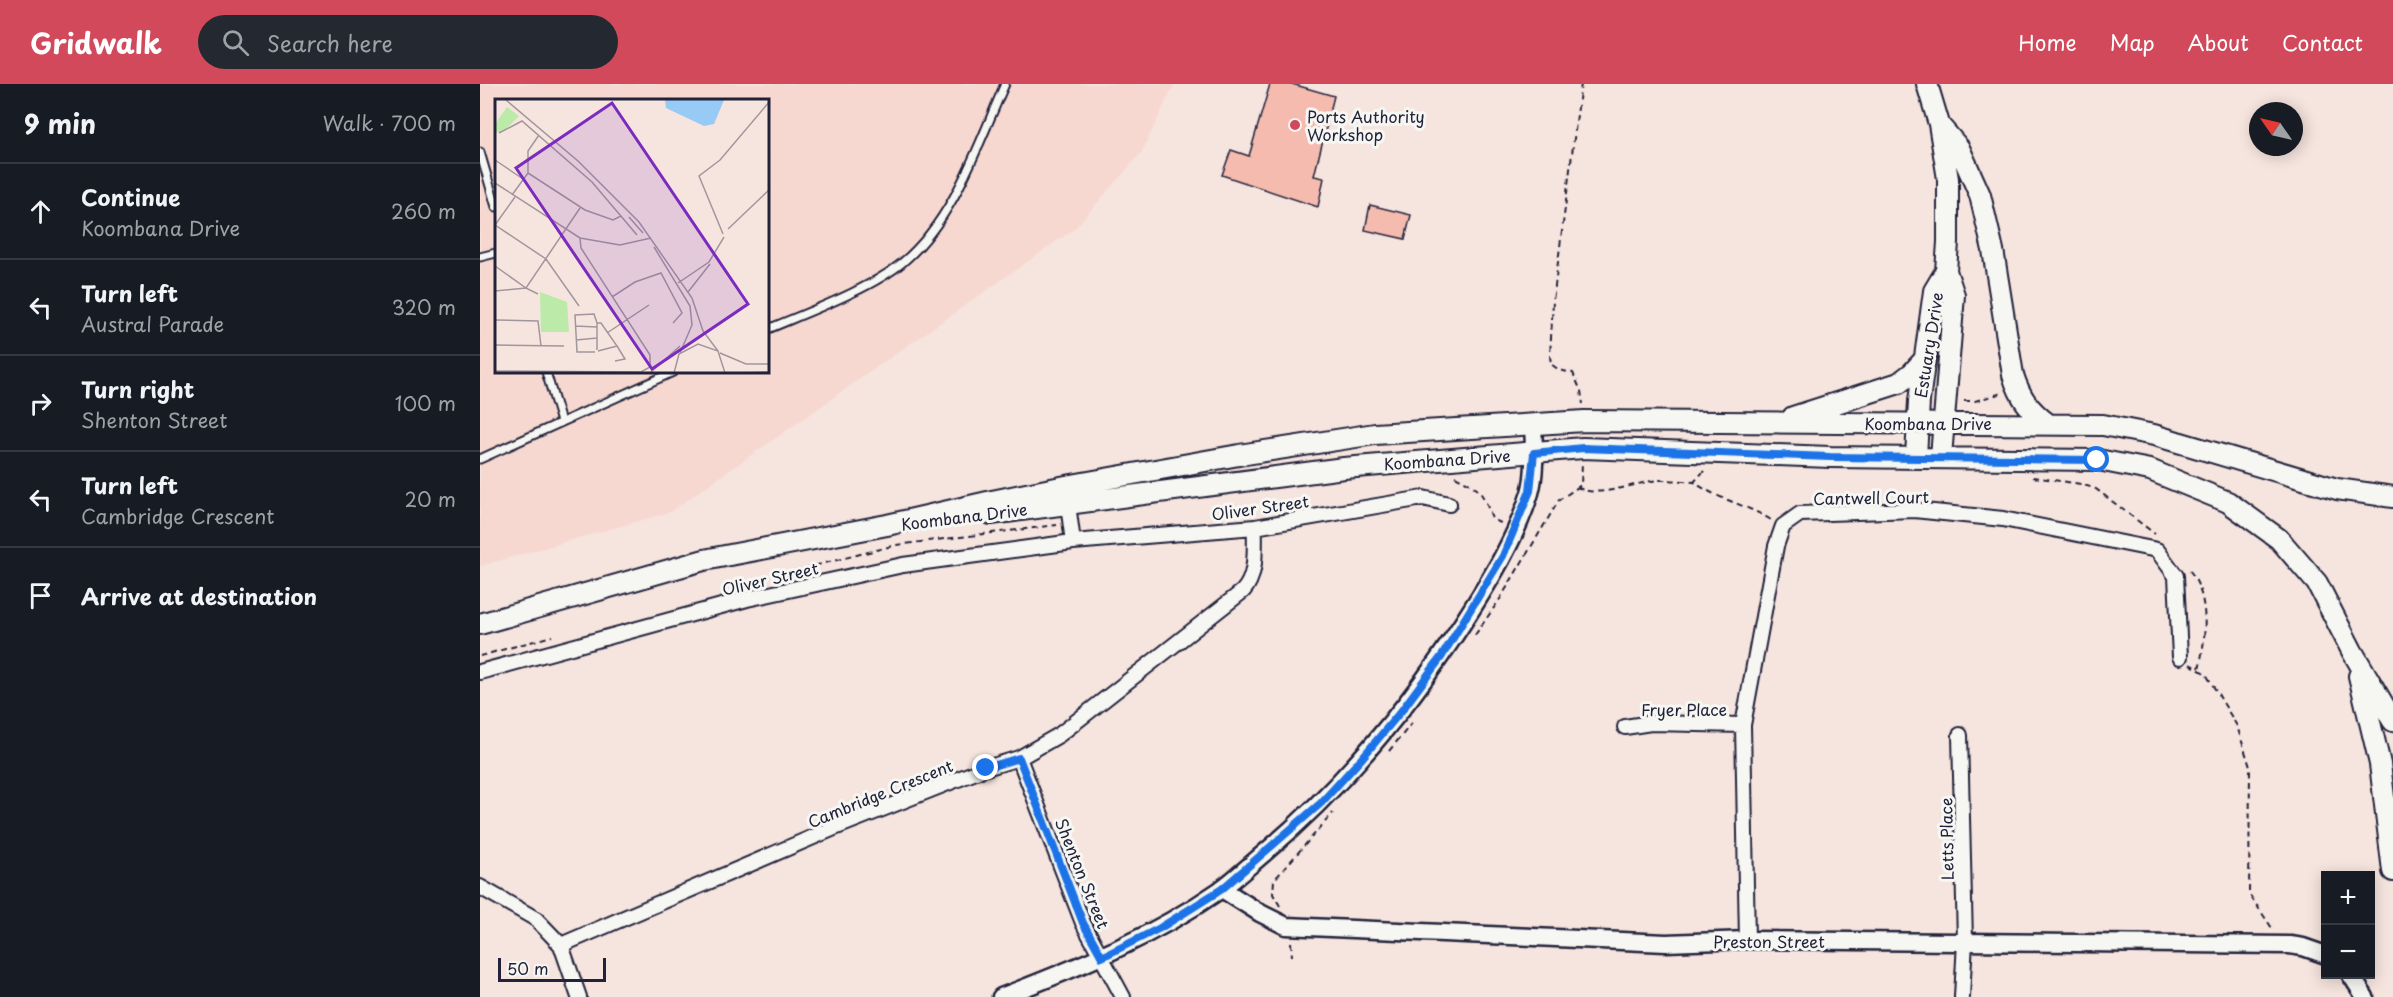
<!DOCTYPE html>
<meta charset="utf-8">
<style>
body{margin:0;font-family:"Playpen Sans",sans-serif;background:#242831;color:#f1f3f6}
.controls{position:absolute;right:18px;bottom:18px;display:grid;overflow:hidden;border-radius:0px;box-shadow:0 3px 15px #0003}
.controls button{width:54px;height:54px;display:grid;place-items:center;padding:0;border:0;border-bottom:2px solid #363941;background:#171b24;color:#f1f3f6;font:30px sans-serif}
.compass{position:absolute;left:1769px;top:18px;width:54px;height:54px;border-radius:50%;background:#171b24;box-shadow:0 3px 15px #0003;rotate:304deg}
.scale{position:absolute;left:18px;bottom:15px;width:108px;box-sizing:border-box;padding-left:6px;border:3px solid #22223b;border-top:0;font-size:16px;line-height:21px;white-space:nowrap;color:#22223b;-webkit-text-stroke:4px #f6f6f2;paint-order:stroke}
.stop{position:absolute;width:18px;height:18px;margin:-14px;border:4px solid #1a73e8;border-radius:50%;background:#fff}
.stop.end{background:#1a73e8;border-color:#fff;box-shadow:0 2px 6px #0008}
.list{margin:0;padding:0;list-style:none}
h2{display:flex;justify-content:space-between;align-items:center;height:78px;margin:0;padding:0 24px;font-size:26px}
h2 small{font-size:20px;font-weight:400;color:#9ea1a6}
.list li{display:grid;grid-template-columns:39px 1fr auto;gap:18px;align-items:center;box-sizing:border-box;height:96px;padding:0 24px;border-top:2px solid #363941}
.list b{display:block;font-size:22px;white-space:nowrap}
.list p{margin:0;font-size:20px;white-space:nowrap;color:#9ea1a6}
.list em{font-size:20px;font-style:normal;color:#9ea1a6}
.icon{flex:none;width:33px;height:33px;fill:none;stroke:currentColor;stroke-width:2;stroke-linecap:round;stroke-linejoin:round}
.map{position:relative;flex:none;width:1913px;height:913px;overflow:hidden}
header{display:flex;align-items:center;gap:36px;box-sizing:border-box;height:84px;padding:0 30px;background:#d1495b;color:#fff}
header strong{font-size:28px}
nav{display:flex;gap:33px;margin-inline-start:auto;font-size:21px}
.search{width:420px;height:54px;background:#242831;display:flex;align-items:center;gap:15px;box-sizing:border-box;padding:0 21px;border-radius:33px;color:#9ea1a6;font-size:22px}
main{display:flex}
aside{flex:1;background:#171b24}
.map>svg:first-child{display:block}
</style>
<header>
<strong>Gridwalk</strong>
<div class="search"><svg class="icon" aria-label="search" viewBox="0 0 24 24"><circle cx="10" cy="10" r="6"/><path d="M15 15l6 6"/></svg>Search here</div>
<nav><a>Home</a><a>Map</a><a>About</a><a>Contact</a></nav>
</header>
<main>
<aside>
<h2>9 min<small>Walk · 700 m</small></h2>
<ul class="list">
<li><svg class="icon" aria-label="ahead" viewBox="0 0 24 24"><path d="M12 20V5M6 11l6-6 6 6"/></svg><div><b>Continue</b><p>Koombana Drive</p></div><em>260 m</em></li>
<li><svg class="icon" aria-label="left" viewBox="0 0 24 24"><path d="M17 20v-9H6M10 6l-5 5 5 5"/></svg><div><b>Turn left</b><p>Austral Parade</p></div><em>320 m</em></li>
<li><svg class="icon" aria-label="right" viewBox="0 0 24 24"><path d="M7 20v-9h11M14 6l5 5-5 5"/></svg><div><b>Turn right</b><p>Shenton Street</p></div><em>100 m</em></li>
<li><svg class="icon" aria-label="left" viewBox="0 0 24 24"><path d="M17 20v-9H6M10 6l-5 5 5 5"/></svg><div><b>Turn left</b><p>Cambridge Crescent</p></div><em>20 m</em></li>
<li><svg class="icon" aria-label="arrive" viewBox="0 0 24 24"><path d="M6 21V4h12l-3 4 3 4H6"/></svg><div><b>Arrive at destination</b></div></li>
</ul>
</aside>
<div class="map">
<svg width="1913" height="913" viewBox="0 0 1913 913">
<rect width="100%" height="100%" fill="#f6e4de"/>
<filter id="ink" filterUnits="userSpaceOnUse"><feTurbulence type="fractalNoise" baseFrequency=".0167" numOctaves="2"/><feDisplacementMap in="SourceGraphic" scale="12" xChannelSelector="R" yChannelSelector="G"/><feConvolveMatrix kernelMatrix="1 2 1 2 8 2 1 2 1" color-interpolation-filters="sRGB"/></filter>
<g filter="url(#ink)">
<path fill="#f6d8d0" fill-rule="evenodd" d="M0 0H694L662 68 594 145 190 428 0 482ZM16 16H288V288H16Z"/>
<path fill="#f5bbaf" stroke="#22223b" stroke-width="1.5" d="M790 0H812L854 12 834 92 844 94 838 123 742 91 751 66 769 72Z
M890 121 931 131 925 155 885 146Z"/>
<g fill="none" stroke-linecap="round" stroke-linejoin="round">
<g stroke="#22223b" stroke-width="11">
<path id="service" d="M0 68 16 123
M0 173 16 169
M288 245C328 228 391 205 423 178 475 134 498 60 525 0
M66 288 81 338
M0 375 193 288"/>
</g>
<g stroke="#22223b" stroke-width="18">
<path id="minor" d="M587 413 593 458
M0 588 267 515 423 481 593 458 775 443 943 414 969 420
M1145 643 1171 639 1263 641
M1480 651 1485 857 1482 913
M539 674 603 839 643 913
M0 803 56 835 81 861 352 745 506 684 539 674 579 651 763 507C778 490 774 465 775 443
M1267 856 1263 641 1296 462 1303 442 1320 430 1434 426 1523 435 1677 466 1696 492 1700 573
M81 861 99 913"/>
</g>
<g stroke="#22223b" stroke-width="21">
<path id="tertiary" d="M742 805 780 829 806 842 1186 859 1267 856 1810 861 1823 863 1846 871
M1870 890 1885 913
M521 913C599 883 671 854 740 806 755 795 769 782 782 771 863 703 929 623 986 534 1011 495 1036 454 1050 409 1056 388 1054 363 1053 341"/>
</g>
<g stroke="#22223b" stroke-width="24">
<path id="secondary" d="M1447 0 1459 40 1468 95V158L1466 187 1474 211 1461 373
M1460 42 1479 64 1500 111 1513 166 1533 291C1540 313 1549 326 1568 340
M1313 333 1419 299 1432 289 1444 276
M1436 373 1439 317 1454 207 1466 187
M511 430 864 384 1103 364 1350 373 1618 376 1670 386 1748 418 1799 455 1837 499 1872 567 1913 637
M0 540 224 476 407 441 512 417 586 402 759 371 895 350 1104 337 1623 341 1674 351 1857 405 1913 413
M1879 592 1900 680 1913 787"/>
</g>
<path stroke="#22223b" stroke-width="2" stroke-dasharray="6 4.5" stroke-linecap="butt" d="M1101 0 1073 217 1070 272 1071 280 1079 286 1093 289 1101 307 1103 320
M1484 317H1495L1522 309
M1224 387 1214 398C1238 416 1266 420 1291 436
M975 392C1001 405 1002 407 1012 435L1023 440
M1553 393 1601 400 1616 405 1675 450
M1097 403C1119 416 1157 397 1181 396 1192 396 1203 397 1214 398
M1710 487C1730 514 1726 554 1719 585
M295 494 302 490 416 461 577 441
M995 551 1020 515 1079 416 1101 401 1102 379
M0 572 72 552
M1710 580 1726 590 1757 642 1770 683 1769 810 1794 847
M909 667 932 639
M800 822 793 810 794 796 853 729
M811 858 812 872"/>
<use href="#service" stroke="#f6f6f2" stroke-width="7"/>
<use href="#minor" stroke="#f6f6f2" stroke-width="14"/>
<use href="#tertiary" stroke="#f6f6f2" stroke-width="16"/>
<use href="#secondary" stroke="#f6f6f2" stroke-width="20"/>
</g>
</g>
<g fill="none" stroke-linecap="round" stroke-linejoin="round" filter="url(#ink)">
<path stroke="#1a73e8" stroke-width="8" d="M506 684 539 674 603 839 622 873 680 844 742 805 841 719 882 674 922 626 962 572 1023 472 1050 407 1054 369 1103 364 1350 373 1617 376"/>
</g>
<circle fill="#d1495b" stroke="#f6f6f2" stroke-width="2" cx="815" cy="41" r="6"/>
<g text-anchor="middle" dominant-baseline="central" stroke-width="6" stroke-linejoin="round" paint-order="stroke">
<g font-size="16" fill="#22223b" stroke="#f6f6f2" text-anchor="start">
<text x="827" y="32">Ports Authority<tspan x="827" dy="18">Workshop</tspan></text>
</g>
<g font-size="16" fill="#22223b" stroke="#f6f6f2">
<text transform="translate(1448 261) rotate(-81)">Estuary Drive</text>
<text x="1448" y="339">Koombana Drive</text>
<text transform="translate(967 375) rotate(-4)">Koombana Drive</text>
<text transform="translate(1391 413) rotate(-1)">Cantwell Court</text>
<text transform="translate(780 423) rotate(-8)">Oliver Street</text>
<text transform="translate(484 432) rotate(-7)">Koombana Drive</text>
<text transform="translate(290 494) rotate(-13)">Oliver Street</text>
<text x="1204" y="625">Fryer Place</text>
<text transform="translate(400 709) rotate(-22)">Cambridge Crescent</text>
<text transform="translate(1466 755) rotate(-91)">Letts Place</text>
<text transform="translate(603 789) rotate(68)">Shenton Street</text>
<text x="1289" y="857">Preston Street</text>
</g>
</g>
<g transform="translate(15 15)">
<rect width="274" height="274" fill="#f6e4de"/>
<path d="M12 8 24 17 9 32 0 34V25ZM45 193 72 203 74 233H46Z" fill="#bceaa8"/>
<path d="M170 1H229L219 25 209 27 171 9Z" fill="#97caf4"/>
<path fill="none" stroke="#a1969d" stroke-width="1.5" d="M11 1 83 62 144 123 197 199 208 232 223 252M4 34 27 22 97 83 142 136M44 36 33 52V74L90 111 118 121 126 117M0 61 28 80M0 84 85 139 125 146 156 139M17 96 33 74M134 118 148 134M0 126 51 160 84 207M0 126 20 98M233 130 275 90M228 135 204 77 225 61 275 2M159 148 195 207 197 226 185 254M0 167 31 189 85 109M183 184 214 163 229 138M0 192 31 189 43 195M193 193 215 165M117 198 140 183 166 174 187 214 178 224M0 221 43 222 46 247M102 224V251M80 227 102 228M112 234 154 206M81 241 102 239M0 246 69 247M100 253H82L80 216 99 215 102 224H106L122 247 103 252M225 254 251 265H275M120 262 130 260 122 247M0 272 146 273 155 268V256L86 149 85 139M155 274 185 247M179 274 184 255 203 245 223 252 230 274M245 274 275 273"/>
<path fill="#7b2cbf" fill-opacity="0.15" stroke="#7b2cbf" stroke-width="3" d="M117 4 253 205 157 270 21 69Z"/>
<rect width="274" height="274" fill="none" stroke="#22223b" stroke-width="3"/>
</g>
</svg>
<div class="controls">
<button>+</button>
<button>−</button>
</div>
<svg class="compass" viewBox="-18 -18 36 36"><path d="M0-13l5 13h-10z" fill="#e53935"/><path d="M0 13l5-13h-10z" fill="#9ea1a6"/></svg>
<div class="scale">50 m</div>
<div class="stop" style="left:1617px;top:376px"></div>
<div class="stop end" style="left:506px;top:684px"></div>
</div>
</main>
